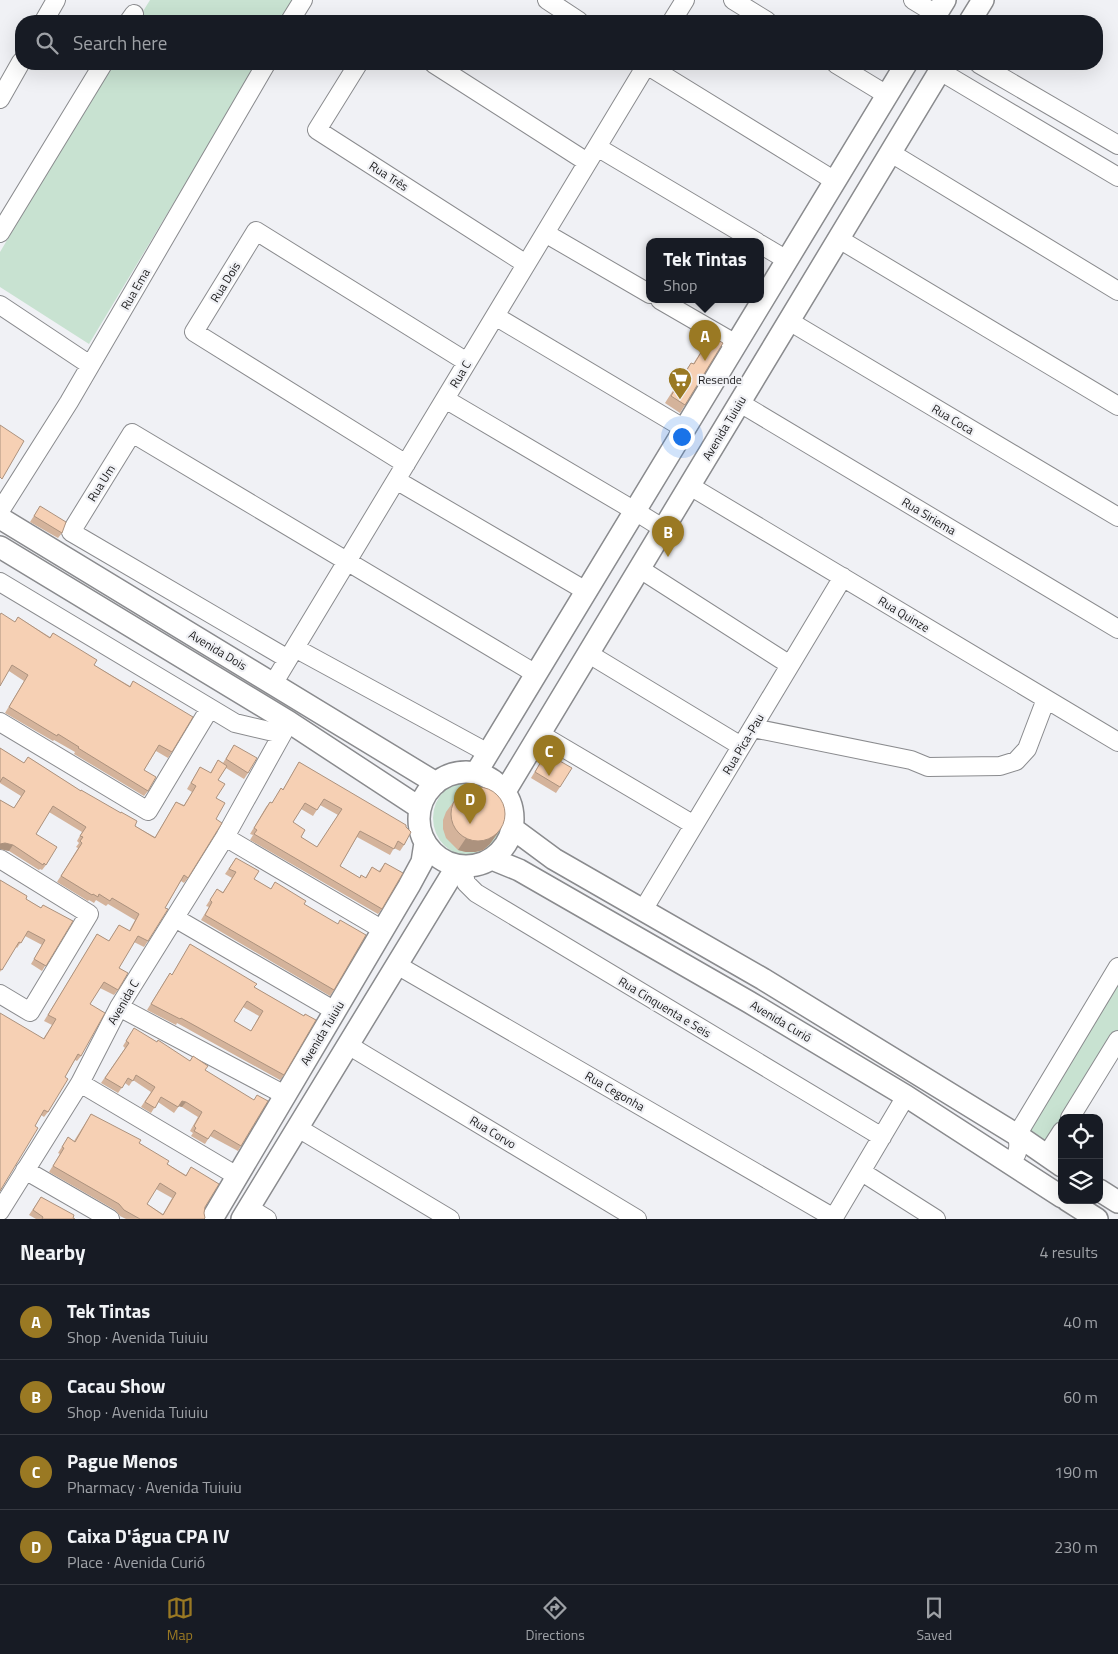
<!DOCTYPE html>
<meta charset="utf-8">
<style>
body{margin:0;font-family:"Titillium Web",sans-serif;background:#20242c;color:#f1f3f6}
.controls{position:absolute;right:15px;bottom:15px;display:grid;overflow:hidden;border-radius:10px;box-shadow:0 5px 20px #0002}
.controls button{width:45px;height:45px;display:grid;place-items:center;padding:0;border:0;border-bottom:1px solid #363941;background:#171b24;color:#f1f3f6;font:25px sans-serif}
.you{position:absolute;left:681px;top:436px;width:18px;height:18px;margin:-12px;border:4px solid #fff;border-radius:50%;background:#1a73e8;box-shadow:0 0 0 8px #1a73e833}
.badge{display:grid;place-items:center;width:32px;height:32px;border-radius:50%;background:#9a7923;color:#fff;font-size:16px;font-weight:700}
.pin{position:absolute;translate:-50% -41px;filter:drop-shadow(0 1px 2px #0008)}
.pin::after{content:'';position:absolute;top:26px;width:18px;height:15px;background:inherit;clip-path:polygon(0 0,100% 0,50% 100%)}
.popup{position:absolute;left:646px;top:238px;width:118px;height:65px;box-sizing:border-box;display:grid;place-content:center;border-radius:10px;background:#171b24;filter:drop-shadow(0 1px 4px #0005);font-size:16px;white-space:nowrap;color:#9ea1a6}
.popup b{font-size:19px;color:#f1f3f6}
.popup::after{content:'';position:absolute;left:50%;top:100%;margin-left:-10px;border:10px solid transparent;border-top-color:#171b24}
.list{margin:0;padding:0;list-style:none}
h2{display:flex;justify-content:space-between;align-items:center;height:65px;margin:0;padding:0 20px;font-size:21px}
h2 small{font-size:16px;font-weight:400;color:#9ea1a6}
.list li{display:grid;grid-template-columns:32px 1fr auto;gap:15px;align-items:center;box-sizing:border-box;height:75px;padding:0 20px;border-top:1px solid #363941}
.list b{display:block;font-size:19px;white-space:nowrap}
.list p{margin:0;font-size:16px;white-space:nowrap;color:#9ea1a6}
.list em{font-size:16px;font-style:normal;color:#9ea1a6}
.icon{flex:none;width:28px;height:28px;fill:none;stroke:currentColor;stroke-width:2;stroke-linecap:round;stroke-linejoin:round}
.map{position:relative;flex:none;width:1118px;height:1219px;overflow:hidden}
.search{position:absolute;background:#171b24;box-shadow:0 5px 20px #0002;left:15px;right:15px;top:15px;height:55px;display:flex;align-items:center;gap:12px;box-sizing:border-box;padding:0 18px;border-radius:20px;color:#9ea1a6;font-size:19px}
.sheet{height:365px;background:#171b24}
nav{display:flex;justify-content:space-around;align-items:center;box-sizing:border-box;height:70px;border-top:1px solid #363941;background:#171b24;font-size:14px;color:#9ea1a6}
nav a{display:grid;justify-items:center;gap:2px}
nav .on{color:#9a7923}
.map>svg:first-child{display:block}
</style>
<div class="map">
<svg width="1118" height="1219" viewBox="0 0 1118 1219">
<rect width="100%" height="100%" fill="#f0f1f5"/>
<path fill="#c8e2d1" d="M150 0H296L283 21H137Z
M112 64H257L89 344 0 287V252Z
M433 818a39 39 0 1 1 78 0a39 39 0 1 1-78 0Z
M1118 976V1030L1065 1118H1062V1123L1047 1148 1023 1133Z"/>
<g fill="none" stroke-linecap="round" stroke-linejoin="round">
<g stroke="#8a8b8e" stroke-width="20">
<path id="minor" d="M547 0 579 21
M733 0 767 21
M913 0 936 14
M44 21 56 0
M129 21 134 14
M290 21 303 0
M672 21 685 0
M358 64 317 130 526 264
M434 64 587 162
M645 64 835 181
M836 64 887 95
M979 64 1118 145
M940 71 1118 177
M0 99 21 62
M597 147 757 242
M891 153 1118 291
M0 233 103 64
M545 233 650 294
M839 239 1118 406
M760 244 787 260
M660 300 736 344
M0 305 90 365
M495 316 685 429
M789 321 1118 517
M445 399 635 511 664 529
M740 403 1118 629
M406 464 194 332 256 231 467 362
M396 480 586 591
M690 486 1118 742
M0 511 69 402 266 64
M640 569 790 665
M0 582 235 723 282 734
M295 648 488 753
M589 654 741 746
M288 659 71 532 132 433 536 674
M273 684 647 64
M0 722 148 811 210 708
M753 728 911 760 928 767 1000 766 1016 761 1027 749 1046 699
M540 734 694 825
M225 837 383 930
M0 859 89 914 30 1012 0 994
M462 866 466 883 476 893 882 1137
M643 910 843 577
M175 918 335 1011
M397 965 834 1218
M119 1007 285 1095
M348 1045 637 1219
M80 1083 237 1176
M1070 1118 1118 1040
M298 1128 450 1219
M1046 1156 1062 1131
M1010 1164C1018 1154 1020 1148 1017 1135L1118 967
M25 1170 110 1219
M862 1172 936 1219
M249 1208 267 1219
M0 1211 80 1083 119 1007 225 837 289 722
M833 1219 906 1096"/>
</g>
<g stroke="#8a8b8e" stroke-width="24">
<path id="major" d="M932 21 945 0
M970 21 983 0
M0 518 436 783
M0 547 289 722 420 808
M419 819a47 47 0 1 1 94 0a47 47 0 1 1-94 0Z
M476 773 906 64
M504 793 944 64
M512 828 554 859 763 979 1017 1135 1062 1166
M492 859 519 870 749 1002 906 1096 1062 1197
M1099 1190 1118 1202
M1067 1200 1097 1219
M212 1219 409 886 422 862 425 843
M242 1219 457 866"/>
</g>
<use href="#minor" stroke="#fff" stroke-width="18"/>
<use href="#major" stroke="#fff" stroke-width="21"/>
</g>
<path fill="#d4b39b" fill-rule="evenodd" d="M711 336 685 405 680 413 665 403 686 370 691 363 693 364Z
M40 506 62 533 58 538 30 522Z
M18 617 50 637 53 633 94 665 130 686 133 681 172 752 168 758 156 751 144 770 148 791 144 796 74 754 75 752 54 740 53 741 5 713 24 681 9 671 15 622Z
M234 745 248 773 244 779 226 768 218 780 216 798V819L188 878 184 883 181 881 165 908 148 941 144 947 134 942 119 968 118 990 114 995 100 988 90 1004 81 1056 77 1061 75 1060 65 1077 48 1112 44 1117 41 1115 35 1126 43 1039 52 1025 44 1021 97 934 109 941 119 925 129 931 135 920 108 904 106 906 96 900 94 903 89 900 88 901 57 882 78 848 76 847 79 843 77 841 82 832 49 812 36 834 46 865 42 870 40 869 39 870 9 851 0 849V800L14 808 21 796 0 783V748L24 763 28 757 135 826 155 837 176 802 184 805 192 792 187 789 200 767 210 773 218 760 223 763Z
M546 753 560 787 556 793 531 778Z
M299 762 406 827V842L400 851 394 848 390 855 357 837 340 866 360 878H365L372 867 379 871 385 863 382 909 378 914 250 840 253 835 250 834 266 807 270 802 272 803 281 788 283 789ZM320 805 338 815 317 847 301 837 293 822 301 809 313 816Z
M454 801 490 844 483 850 475 852H466L458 850 446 838 443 829V820L446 812Z
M236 858 254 879 271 889 275 882 304 904 334 990 330 996 201 920 209 907 206 906 217 889 223 892 232 878 225 874Z
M0 880 26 899 41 908 73 921 42 971 31 964 42 945 25 936 17 948 16 947 0 972Z
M190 944 254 987 304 1016 284 1075 280 1080 177 1023 176 1025 147 1010 166 979 170 973 172 975ZM243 1007 259 1016 251 1031 234 1021Z
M131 1033 205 1070 241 1146 238 1151 210 1136 205 1144 191 1136 193 1133 190 1131 198 1117 182 1107 179 1106 174 1113 158 1102 151 1113 141 1107 151 1092 133 1080 129 1086 125 1083 118 1093 101 1083 125 1048 123 1046Z
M91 1114 139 1143 167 1164 186 1175 191 1167 205 1207 204 1213V1219H126L120 1216 115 1210 49 1172 60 1154 58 1153 68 1137 74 1141ZM156 1189 172 1198 163 1214 147 1204Z
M41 1197 73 1218 75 1219H36L29 1215Z"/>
<path fill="#ac927e" d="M498 833 490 844 483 850 475 852H466L458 850 466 838Z
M5 843 13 845 9 851 0 849V844Z
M182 1101 186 1102 182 1107 178 1106Z"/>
<path fill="#f6d0b4" stroke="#ac927e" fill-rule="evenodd" d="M711 336 723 343 685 405 671 396 691 363 694 364Z
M0 425 24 441 2 479 0 477Z
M40 506 66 522 62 533 34 516Z
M1 613 15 622 18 617 50 638 53 633 97 660 94 665 130 687 133 681 193 717 172 752 159 745 144 770 156 777 148 791 78 748 79 747 58 734 57 736 9 707 28 675 12 665 0 686V615Z
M234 745 257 758 248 773 226 759Z
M0 748 24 763 28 757 81 791V790L121 813V812L137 821 135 826 155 838 176 802 184 806 196 786 191 783 200 767 211 773 218 760 227 766 218 780 225 784 216 798 225 803 216 819 222 823 188 878 184 875 165 908 168 909 148 941 138 936 119 968 128 973 118 990 104 982 90 1004 105 1013 81 1056 78 1054 65 1077 68 1079 48 1112 44 1110 35 1126 38 1128 0 1191V1013L44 1039 56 1019 48 1015 97 934 109 941 119 925 130 931 139 914 112 898 110 901 99 894 98 897 93 894 92 895 61 876 82 843 80 841 83 837 80 836 86 827 53 806 36 834 57 847 46 865 44 863 43 865 13 845 5 843 0 844V800L14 808 25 791 3 777 0 782Z
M546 753 572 768 560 787 535 772Z
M299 762 406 825V827L411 832 404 845 398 841 394 849 360 831 340 866 360 878 361 875 366 878 372 867 380 872 385 863 403 873 382 909 254 834 257 830 254 828 270 802 272 803 281 788 283 790ZM324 799 342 809 317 847 301 837 305 830 293 822 305 803 317 810Z
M451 814a27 27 0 1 1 54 0a27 27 0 1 1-54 0Z
M236 858 259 871 254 879 271 889 275 882 306 901 304 904 338 924 340 920 366 935 334 990 205 915 212 902 210 900 217 889 223 893 236 872 229 869Z
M0 880 27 896 26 899 41 908 43 905 73 921 46 966 34 959 45 940 28 931 21 943 19 942 2 970 0 969Z
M190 944 257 984 254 987 304 1016 305 1014 316 1020 284 1075 181 1018 180 1019 151 1004 170 973 172 975ZM247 1001 263 1011 251 1031 234 1021Z
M134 1028 157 1042 158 1040 190 1061 193 1056 208 1066 205 1070 254 1100 257 1095 268 1101 241 1146 214 1130 208 1139 194 1131 196 1128 194 1126 202 1112 186 1102 182 1101 178 1107 161 1097 155 1108 145 1102 155 1087 136 1075 133 1081 128 1078 122 1088 105 1078 129 1043 126 1041Z
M91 1114 141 1140 139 1143 169 1161 167 1164 186 1176 191 1167 219 1184 205 1207 204 1213 205 1218 204 1219H140L124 1210 119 1204 53 1166 64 1148 62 1147 68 1137 75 1142ZM160 1183 176 1193 163 1215 147 1204Z
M41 1197 74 1215 73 1218 75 1219H42L43 1217 33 1210Z"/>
<defs>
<g id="supermarket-pin" transform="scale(1.25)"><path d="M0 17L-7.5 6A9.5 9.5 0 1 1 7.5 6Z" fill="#9a7923" stroke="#f0f1f5"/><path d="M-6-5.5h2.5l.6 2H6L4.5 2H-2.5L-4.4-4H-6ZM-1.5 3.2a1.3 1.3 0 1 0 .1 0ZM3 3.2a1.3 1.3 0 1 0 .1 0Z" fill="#fff"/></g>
</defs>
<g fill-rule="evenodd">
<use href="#supermarket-pin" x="680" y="379"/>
</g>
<g text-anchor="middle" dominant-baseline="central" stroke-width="4.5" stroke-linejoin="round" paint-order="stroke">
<g font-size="12" fill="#1b1b1c" stroke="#f0f1f5">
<text transform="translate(389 176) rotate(33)">Rua Três</text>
<text transform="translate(225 282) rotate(-58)">Rua Dois</text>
<text transform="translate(135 289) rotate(-60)">Rua Ema</text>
<text transform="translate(460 374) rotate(-59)">Rua C</text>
<text transform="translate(953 419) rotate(31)">Rua Coca</text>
<text transform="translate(724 428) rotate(-59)">Avenida Tuiuiu</text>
<text transform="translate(101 483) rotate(-58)">Rua Um</text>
<text transform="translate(929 516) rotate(31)">Rua Siriema</text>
<text transform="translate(904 614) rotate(31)">Rua Quinze</text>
<text transform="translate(218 650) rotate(31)">Avenida Dois</text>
<text transform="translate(743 744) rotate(-59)">Rua Pica-Pau</text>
<text transform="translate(123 1002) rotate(-60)">Avenida C</text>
<text transform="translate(665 1007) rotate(31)">Rua Cinquenta e Seis</text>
<text transform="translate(781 1021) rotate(31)">Avenida Curió</text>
<text transform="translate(322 1033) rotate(-59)">Avenida Tuiuiu</text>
<text transform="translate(615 1091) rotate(30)">Rua Cegonha</text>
<text transform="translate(493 1132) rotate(31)">Rua Corvo</text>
</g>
<g font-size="12" fill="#1b1b1c" stroke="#f0f1f5" text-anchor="start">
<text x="698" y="379">Resende</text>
</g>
</g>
</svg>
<div class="controls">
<button><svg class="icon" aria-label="locate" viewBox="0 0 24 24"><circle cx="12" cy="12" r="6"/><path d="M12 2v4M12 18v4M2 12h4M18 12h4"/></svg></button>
<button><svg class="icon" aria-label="layers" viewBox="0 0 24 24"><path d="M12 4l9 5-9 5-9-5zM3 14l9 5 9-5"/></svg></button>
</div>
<div class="you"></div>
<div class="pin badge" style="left:705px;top:361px">A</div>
<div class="popup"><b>Tek Tintas</b>Shop</div>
<div class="pin badge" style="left:668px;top:557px">B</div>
<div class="pin badge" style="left:549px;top:776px">C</div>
<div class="pin badge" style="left:470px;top:824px">D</div>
<div class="search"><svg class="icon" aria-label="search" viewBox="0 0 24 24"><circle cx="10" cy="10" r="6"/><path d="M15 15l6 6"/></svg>Search here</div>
</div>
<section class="sheet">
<h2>Nearby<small>4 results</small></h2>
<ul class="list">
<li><span class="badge">A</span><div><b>Tek Tintas</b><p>Shop · Avenida Tuiuiu</p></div><em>40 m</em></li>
<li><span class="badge">B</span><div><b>Cacau Show</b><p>Shop · Avenida Tuiuiu</p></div><em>60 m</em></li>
<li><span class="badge">C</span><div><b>Pague Menos</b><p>Pharmacy · Avenida Tuiuiu</p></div><em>190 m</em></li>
<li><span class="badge">D</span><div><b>Caixa D'água CPA IV</b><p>Place · Avenida Curió</p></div><em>230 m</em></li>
</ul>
</section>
<nav>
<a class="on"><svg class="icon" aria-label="map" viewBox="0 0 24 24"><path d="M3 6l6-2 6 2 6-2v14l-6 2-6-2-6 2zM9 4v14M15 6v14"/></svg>Map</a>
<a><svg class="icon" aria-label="directions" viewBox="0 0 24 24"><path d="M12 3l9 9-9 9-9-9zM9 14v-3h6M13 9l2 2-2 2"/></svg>Directions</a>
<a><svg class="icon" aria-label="saved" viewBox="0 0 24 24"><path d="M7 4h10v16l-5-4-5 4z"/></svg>Saved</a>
</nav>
